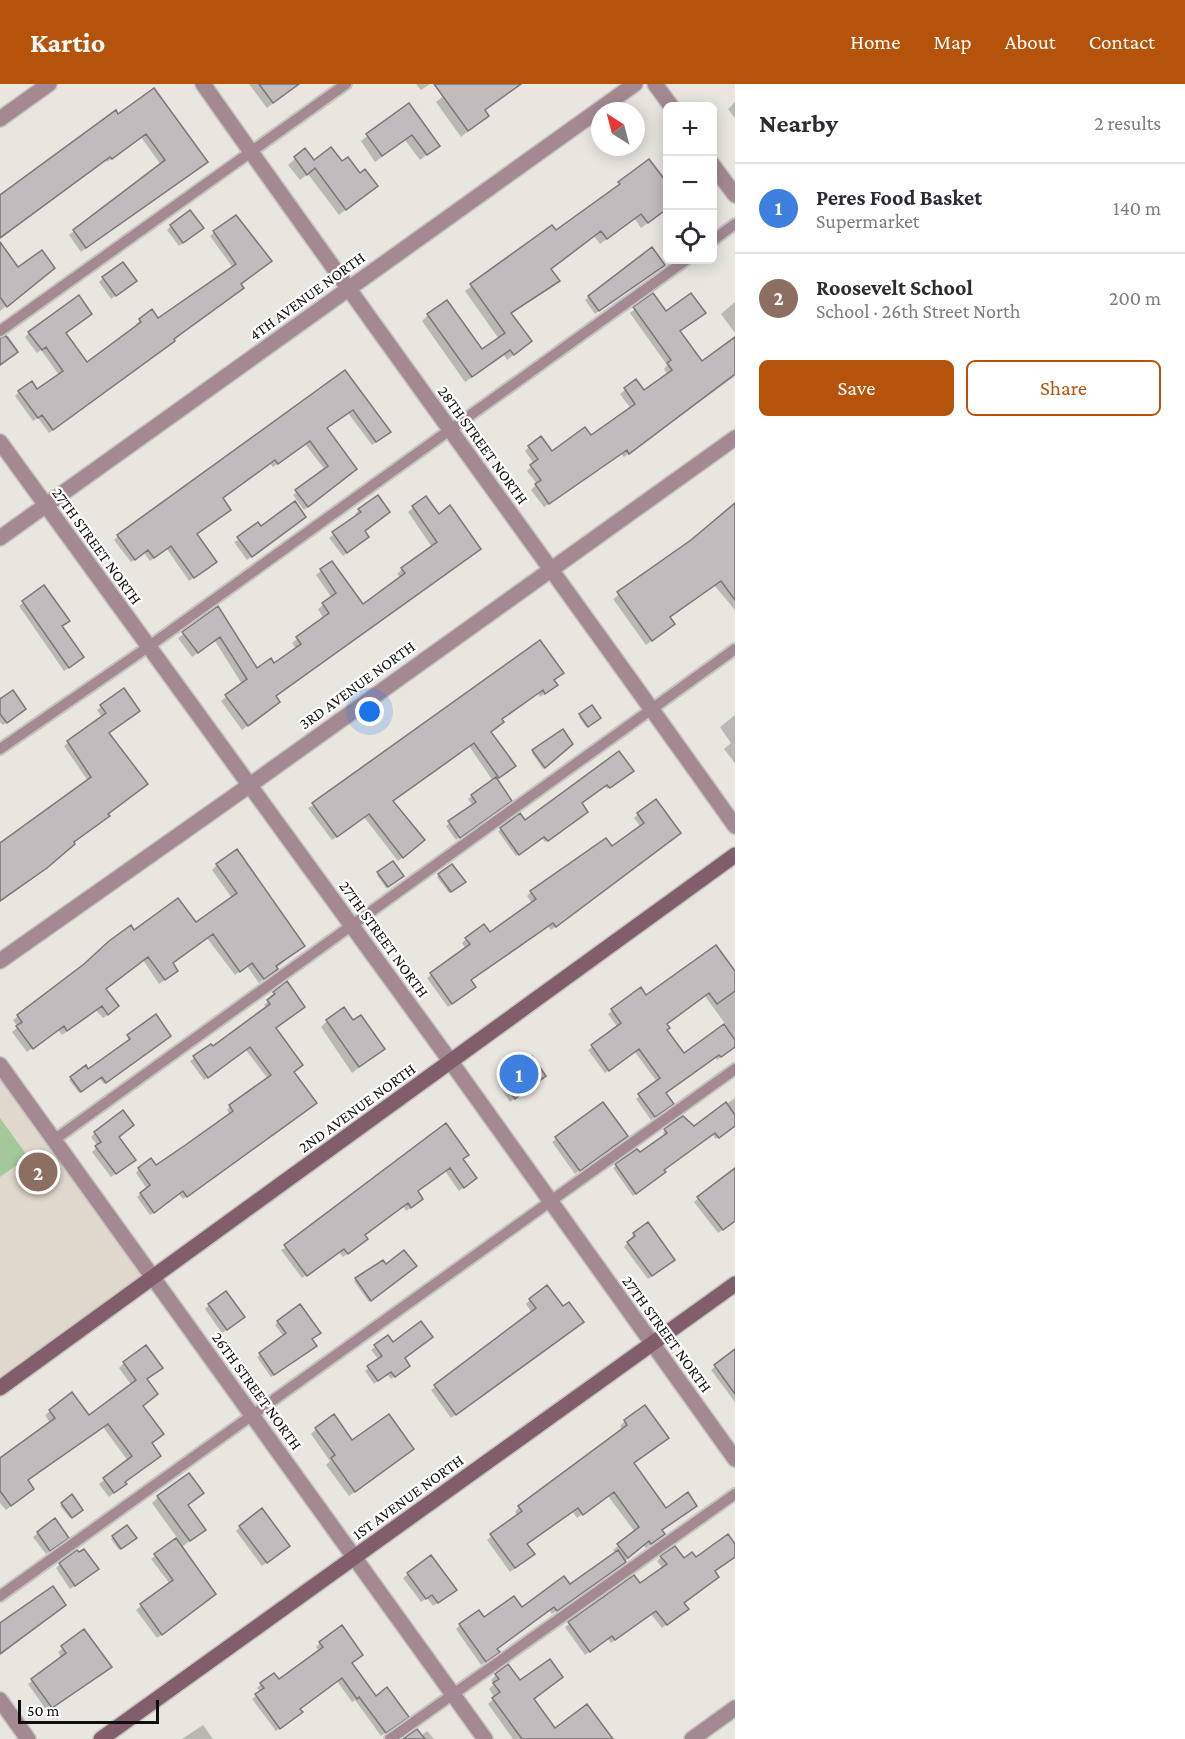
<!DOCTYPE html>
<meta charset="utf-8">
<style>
body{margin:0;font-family:"Crimson Pro",serif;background:#f7f7f7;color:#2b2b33}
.controls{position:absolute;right:18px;top:18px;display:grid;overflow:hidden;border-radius:9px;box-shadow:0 3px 15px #0003}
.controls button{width:54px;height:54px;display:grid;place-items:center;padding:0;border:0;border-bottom:2px solid #e1e1e2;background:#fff;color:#2b2b33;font:30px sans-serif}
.compass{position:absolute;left:591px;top:18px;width:54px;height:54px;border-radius:50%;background:#fff;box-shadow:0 3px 15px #0003;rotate:324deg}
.scale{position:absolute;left:18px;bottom:15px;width:141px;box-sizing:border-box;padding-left:6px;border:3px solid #110f0e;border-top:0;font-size:16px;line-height:21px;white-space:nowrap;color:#110f0e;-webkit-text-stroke:4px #fff;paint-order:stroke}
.you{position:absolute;left:370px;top:628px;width:21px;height:21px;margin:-15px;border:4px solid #fff;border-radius:50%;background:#1a73e8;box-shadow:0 0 0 9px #1a73e833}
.badge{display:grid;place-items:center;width:39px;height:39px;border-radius:50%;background:#b45309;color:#fff;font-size:20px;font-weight:700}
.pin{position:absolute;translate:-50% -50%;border:3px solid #fff;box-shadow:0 2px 6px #0006}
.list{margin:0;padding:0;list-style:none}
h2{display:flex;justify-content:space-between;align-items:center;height:78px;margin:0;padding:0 24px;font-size:26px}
h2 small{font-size:20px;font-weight:400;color:#7c7c81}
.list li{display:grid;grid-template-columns:39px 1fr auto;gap:18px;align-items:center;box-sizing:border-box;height:90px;padding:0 24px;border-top:2px solid #e1e1e2}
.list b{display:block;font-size:22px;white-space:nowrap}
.list p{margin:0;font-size:20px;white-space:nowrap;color:#7c7c81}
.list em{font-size:20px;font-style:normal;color:#7c7c81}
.actions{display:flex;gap:12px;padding:18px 24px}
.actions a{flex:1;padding:14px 0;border:2px solid #b45309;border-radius:9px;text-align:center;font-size:21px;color:#b45309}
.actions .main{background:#b45309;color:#fff}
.icon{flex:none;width:33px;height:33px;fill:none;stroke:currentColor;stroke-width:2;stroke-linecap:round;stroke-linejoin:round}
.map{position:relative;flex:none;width:735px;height:1655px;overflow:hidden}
header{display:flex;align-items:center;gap:36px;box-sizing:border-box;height:84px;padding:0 30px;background:#b45309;color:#fff}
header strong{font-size:28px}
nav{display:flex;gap:33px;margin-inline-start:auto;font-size:21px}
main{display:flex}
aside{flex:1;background:#fff}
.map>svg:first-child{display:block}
</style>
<header>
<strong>Kartio</strong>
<nav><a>Home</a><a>Map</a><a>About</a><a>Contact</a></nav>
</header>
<main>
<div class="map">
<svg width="735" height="1655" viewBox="0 0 735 1655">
<rect width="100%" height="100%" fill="#e9e6e0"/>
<path fill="#e0d8cc" d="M0 981 154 1194 0 1304Z"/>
<path fill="#a4c89a" d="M0 1034 28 1073 0 1093Z"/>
<path fill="#0003" fill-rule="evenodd" d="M249 0H294L289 7 267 24Z
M416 0H430L421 6Z
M459 0H505L484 27 487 32 461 53 436 18Z
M735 18V34L728 25Z
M409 21 438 62 420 76 405 56 375 78 361 57Z
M115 29 202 82 81 168 69 151 161 81 141 53 107 78 105 76 0 153V114Z
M305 66 314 78 341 79 376 102 339 131 308 90 300 96 288 81Z
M649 77 668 103V124L641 144 635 135 600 160 594 152 550 186 558 197 510 230 524 263 507 276 504 271 465 298 422 237 428 231 482 267 499 255 465 207 552 143 556 149Z
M235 133 239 200 169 261 49 349 38 334 33 337 15 312 19 308 37 307 59 291 41 266 37 269 25 253 29 249 64 250 86 280 138 243 136 240 140 236H158L233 184 210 152Z
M171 142 198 148 179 162 167 146Z
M0 161 17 185 49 189 0 227Z
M663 181 595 230 585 216 589 213Z
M103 194 131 201 111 215 99 198Z
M653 211 666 229 699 233 679 248 702 279 735 255V292L624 373 621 370 544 423 531 406 537 400 527 387 534 380 525 367 529 363 551 369 591 354 631 325 620 310 625 306 636 297 644 308 668 291 664 285 667 281 630 229Z
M735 218V249L721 230Z
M8 252 18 266 0 280V255Z
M345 288 385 351 372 361 348 329 325 345 351 389 304 426 293 411 325 386 305 360 273 383 270 379 221 414 225 430 196 451 211 482 189 497 167 465 150 477 144 469 131 478 114 456 118 452Z
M426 414 439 432 479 465 275 613 273 623 242 646 221 617 242 600 215 557 192 573 178 554 218 524 256 586 274 581 296 565 292 559 297 555 324 535 318 525 332 514 316 491 321 487 332 479 362 522 401 494 397 490 402 485 432 463 408 428Z
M735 421V526L714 501 669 534 668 545 646 561 613 515 691 457Z
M359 426 384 432 363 447 367 453 343 472 329 454 357 432 355 430Z
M300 437 247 476 234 458 261 445Z
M43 504 78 577 64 587 19 522Z
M553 597 552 605 540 613 538 609 501 636 490 648 510 686 496 696 506 720 456 756 446 742 473 722 468 715 493 697 469 662 392 717 419 760 398 777 364 733 332 756 308 724Z
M124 606 108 650 142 704 0 817V761L88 697 64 662 102 633 97 626Z
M0 617 21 628 3 641 0 638Z
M735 631V679L724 665 731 659 720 643Z
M580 632 597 635 586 643 579 633Z
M571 660 543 685 532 669 533 667Z
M630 689 607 705 605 702 580 719 584 730 545 758 542 754 516 772 498 747 520 731 525 738Z
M638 730 679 749 551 846 548 842 469 896 470 907 448 923 427 894 466 865 462 859 466 855 490 850 532 819 527 812 531 808 611 765 641 743 634 734Z
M217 781 298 866 259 899 247 882 235 891 207 854 171 880 172 891 159 900 143 876 105 905 113 927 103 934 96 926 62 951 58 946 27 968 12 948 18 943 13 936 18 932 134 848 195 841 232 814 212 786Z
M452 782 462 799 449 809 437 793Z
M378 790 400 793 386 804 377 791Z
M735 887V963L717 976 715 973 665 1010 668 1023 651 1036 636 1015 657 998 635 968 605 989 588 966 618 944 608 930 640 906 646 913ZM705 912 726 941 684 972 666 947V940Z
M287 899 274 945 292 988 312 1023 183 1115 179 1110 150 1131 137 1113 147 1105 136 1089 139 1085 156 1083 230 1031 227 1026 230 1022 268 995 246 966 204 996 190 977 267 924 264 921 272 914 270 912Z
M327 937 353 938 383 965 352 989 321 943Z
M128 952 168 953 104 1000 99 994 79 1009 69 996 86 983 88 987 129 957Z
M532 974 540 996 510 1018 498 1000Z
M735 1014V1041L716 1055 712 1050 663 1086 662 1090 633 1112 613 1084 616 1082 637 1067 639 1070 665 1052 663 1049 665 1046 693 1044Z
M603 1020 626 1052 575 1090 552 1058Z
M95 1049 117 1054 129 1079 111 1093 92 1068 98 1062 91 1053Z
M462 1075 471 1098 459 1107 445 1087 416 1108 417 1119 406 1127 403 1122 363 1151 362 1159 343 1173 339 1168 302 1194 281 1166Z
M735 1087V1137L718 1149 694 1118Z
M634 1150 669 1180 648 1195 624 1163Z
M383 1178 386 1182H415L369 1218 354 1197Z
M530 1216 578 1242 451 1334 431 1306 532 1229 526 1220Z
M209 1221 239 1237 222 1249 205 1225Z
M278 1238 311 1256 315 1262 271 1293 257 1273 284 1253 275 1241Z
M388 1253 403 1275 405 1285 391 1295 387 1290 374 1300 365 1287 379 1276 371 1266Z
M735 1267V1318L711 1286Z
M124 1279 145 1296 142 1322 150 1360 125 1400 109 1413 99 1400 128 1377 103 1343 27 1397 32 1405 6 1426 0 1419V1374L50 1339 45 1331 50 1327 88 1333 132 1302 119 1284Z
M625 1337 667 1354 633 1380 666 1426 695 1422 661 1447 663 1450 659 1455 646 1464 643 1461 620 1482 552 1530 549 1526 496 1565 494 1572 481 1581 456 1545 460 1541 478 1528 484 1536 521 1525 570 1502 616 1469 613 1466 635 1448 608 1412 577 1434 573 1428 526 1461 528 1475 510 1488 487 1456 518 1432 515 1428 519 1423 623 1346 620 1342Z
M316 1345 352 1358 406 1370 349 1412 326 1381 330 1377 311 1350Z
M202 1409 187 1422 204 1445 181 1464 210 1514 157 1554 136 1526 170 1500 151 1475 178 1455 152 1419 158 1413Z
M72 1413 80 1427 70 1434 60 1422Z
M127 1443 133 1455 119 1466 111 1455Z
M240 1443 284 1466 262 1482 236 1447Z
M38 1449 62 1458 46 1470 33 1453Z
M735 1462V1472L714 1488 682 1519 683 1529 662 1544 651 1530 611 1559 608 1555 585 1571 565 1543 634 1493 640 1502 663 1485 657 1477 661 1473 695 1475Z
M431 1473 451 1510 433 1522 427 1514 421 1518 403 1494Z
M60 1480 93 1489 70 1505 56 1484Z
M84 1547 106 1587 47 1627 28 1600 62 1574 58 1568Z
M320 1559 351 1579 376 1614 403 1636 381 1652 355 1616 352 1618 337 1597 299 1625 297 1632 276 1647 252 1615 261 1608 257 1604 261 1600 279 1597 320 1568 316 1563Z
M496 1591 520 1598 561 1593 533 1615 555 1646 602 1655H513L488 1620 495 1614 489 1605 494 1600 491 1596Z
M203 1641 213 1655H182Z
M427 1647 434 1655H406L421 1652Z"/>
<path fill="#c2bbbe" stroke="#7b7578" stroke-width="1.5" d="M259 0H299L273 19Z
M434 0H521L485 26 489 32 468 47Z
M154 4 208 78 86 164 73 146 165 76 146 50 112 75 110 73 0 154V111L116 26 118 30Z
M409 19 440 62 427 71 412 51 382 72 366 50Z
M331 63 342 77 348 73 360 89 365 85 378 102 346 126 315 84 307 91 294 73 305 64 314 76Z
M649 75 668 100V124L648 139 641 130 607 155 601 147 551 185 560 197 511 229 532 257 514 271 510 266 472 293 427 230 447 216 482 265 505 249 470 200 552 141 556 146 620 100 618 98Z
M190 126 204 144 183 159 170 141Z
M236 131 272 177 241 200 244 204 174 255 175 257 53 346 42 331 38 334 18 307 32 297 37 305 63 287 46 263 42 266 28 248 79 211 92 230 66 249 87 278 141 238 139 235 152 225 158 234 236 180 213 147Z
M0 158 18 183 42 166 55 184 7 223 0 213Z
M652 163 665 181 599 227 588 212Z
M123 178 137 197 116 212 102 193Z
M653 209 666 227 691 209 706 229 680 247 702 277 735 253V290L629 370 627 366 549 420 535 400 541 396 530 381 538 375 528 362 541 352 552 367 585 343 591 351 635 320 624 304 636 295 644 306 672 286 667 279 671 276 633 223Z
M6 252 18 268 0 281V254Z
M345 286 391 348 376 358 353 326 327 344 357 385 308 423 295 406 328 382 310 357 278 380 275 376 223 414 231 426 197 450 217 478 194 494 171 462 154 474 148 466 135 476 117 451Z
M378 411 390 428 365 447 369 453 347 469 332 448 361 428 358 425Z
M426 412 439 430 450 421 481 465 276 612 280 618 248 642 225 611 247 595 220 553 198 569 182 548 218 522 257 584 271 574 274 579 301 560 296 553 329 529 322 519 336 509 320 485 332 477 363 520 405 489 401 484 437 458 412 422Z
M295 417 306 433 252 473 237 453 258 438 261 442Z
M735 419V516L721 497 670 533 675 540 652 557 617 508 691 456Z
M44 501 70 537 62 542 84 573 69 584 22 517Z
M540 556 564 589 554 596 558 601 545 610 543 606 502 635 504 638 491 648 516 682 499 694 474 659 393 717 425 756 403 774 369 730 337 753 312 719Z
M124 604 140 627 109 649 148 700 108 730 110 732 74 758 75 760 47 784 0 817V759L91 693 67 657 106 629 100 621Z
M13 606 26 625 7 639 0 630V615Z
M592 621 601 634 588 643 579 630Z
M563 645 573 660 545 684 532 666Z
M619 667 634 687 610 704 607 701 582 719 588 728 548 757 544 753 519 771 500 744 520 729 525 736Z
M496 693 512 717 460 754 448 737 476 718 471 711Z
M656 715 681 749 556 843 553 839 471 896 476 903 452 920 430 889 470 860 465 854 484 840 490 848 536 815 530 807 606 754 612 762 644 739 637 729Z
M237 765 305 862 276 882 278 885 264 895 252 879 240 888 213 850 173 879 178 887 165 896 148 873 106 905 119 922 108 931 102 922 67 947 64 942 33 965 16 942 22 938 17 931 84 880 109 857 131 841 134 846 178 814 196 838 237 809 216 780Z
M393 777 404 792 388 803 377 788Z
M452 780 466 798 451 808 438 790Z
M716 861 735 887V907L717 920 709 909 667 940 670 944 667 946 684 969 724 940 735 956V963L721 973 719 971 666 1009 674 1020 655 1033 638 1010 660 994 639 965 609 987 591 961 621 939 611 925 641 903 646 911Z
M287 897 305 923 276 944 303 981 294 988 317 1019 187 1113 183 1107 154 1129 140 1109 150 1101 138 1084 151 1074 156 1081 184 1062 233 1027 229 1021 271 991 250 963 208 994 193 972 211 960 213 962 270 920 267 916 275 910 273 908Z
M344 923 353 936 361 931 385 965 359 983 326 936Z
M156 930 171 952 106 999 102 993 81 1008 70 993 86 981 88 985 130 955 127 951Z
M532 972 546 992 515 1015 501 995Z
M603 1018 628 1052 580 1087 555 1053Z
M726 1018 735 1031V1042L719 1054 715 1049 664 1086 666 1088 636 1110 615 1080 637 1065 640 1068 667 1049 664 1045 683 1032 694 1042Z
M123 1026 134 1041 119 1053 136 1076 116 1090 95 1062 101 1058 94 1048Z
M446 1039 469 1071 463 1075 477 1094 464 1104 450 1084 418 1107 423 1115 411 1124 408 1119 365 1151 368 1155 348 1170 344 1165 307 1192 284 1161Z
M735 1084V1137L723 1146 697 1113Z
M648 1138 675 1176 652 1192 627 1158 635 1152 633 1149Z
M404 1166 417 1182 371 1217 355 1194 383 1176 386 1180Z
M547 1201 563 1222 569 1218 584 1238 456 1331 434 1301 536 1224 529 1215Z
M226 1207 245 1233 227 1246 208 1220Z
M300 1220 321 1249 312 1255 317 1262 274 1291 259 1269 286 1249 277 1237Z
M421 1237 433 1253 405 1274 410 1282 395 1293 391 1288 378 1297 367 1282 382 1272 374 1261 388 1251 393 1258Z
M146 1261 163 1284 147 1295 158 1310 143 1322 164 1350 152 1359 161 1372 125 1398 127 1400 114 1409 103 1394 132 1372 108 1340 28 1396 34 1405 11 1422 0 1407V1374L55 1334 49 1326 72 1308 89 1331 136 1296 123 1278Z
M735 1265V1310L714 1281Z
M645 1321 669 1354 634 1379 666 1424 688 1408 697 1422 662 1446 665 1450 651 1460 649 1457 628 1474 617 1460 639 1443 614 1408 583 1431 578 1424 527 1460 535 1470 515 1484 490 1450 522 1427 518 1422 627 1341 624 1336Z
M334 1330 352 1356 389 1330 414 1365 355 1408 331 1374 335 1371 315 1344Z
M189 1389 204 1409 188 1421 206 1446 190 1457 157 1412Z
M72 1410 83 1426 72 1434 61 1419Z
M262 1424 290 1462 267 1479 239 1442Z
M55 1434 69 1454 50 1467 37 1448Z
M127 1441 137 1454 121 1465 112 1452Z
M728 1450 735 1460V1473L715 1487 719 1493 684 1519 689 1525 667 1541 656 1527 615 1556 612 1552 590 1568 568 1538 634 1491 640 1499 667 1480 660 1472 675 1462 684 1474 692 1468 696 1473Z
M176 1454 216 1510 162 1551 140 1520 173 1496 154 1470Z
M84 1465 99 1485 75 1502 59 1479 77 1466 79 1468Z
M618 1466 626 1478 557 1527 554 1523 497 1565 500 1568 486 1578 459 1540 479 1526 484 1533 514 1512 522 1523 564 1492 570 1500Z
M431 1471 457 1506 438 1519 432 1511 426 1515 407 1489Z
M53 1502 66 1521 0 1570V1539Z
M342 1541 363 1571 352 1579 376 1612 387 1603 409 1633 386 1649 359 1613 357 1615 342 1594 300 1625 303 1628 280 1645 255 1610 264 1604 260 1599 274 1589 279 1595 323 1563 319 1558Z
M84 1545 112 1583 52 1624 31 1595 66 1569 61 1562Z
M550 1575 563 1593 534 1615 555 1644 587 1620 613 1655H522L492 1614 500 1608 493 1599 499 1595 495 1590 508 1580 520 1596Z
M417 1645 425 1655H403Z"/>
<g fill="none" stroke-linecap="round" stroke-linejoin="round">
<g stroke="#c6c4be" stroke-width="14">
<path id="service" d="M712 157 735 140
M0 247 346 0
M0 665 148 563 686 176
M54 1056 735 565
M0 1512 735 985
M390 1655 735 1410"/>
</g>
<g stroke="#c6c4be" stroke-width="18">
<path id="minor" d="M203 0C378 249 559 494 735 742
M655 0 671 22
M0 35 49 0
M712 80 735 111
M0 358 451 978 735 1375
M0 454 635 0
M0 877 250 701 735 354"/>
</g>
<g stroke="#c6c4be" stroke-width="18">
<path id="tertiary" d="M0 981 485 1655
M0 1616 28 1655
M692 1655 735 1624"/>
</g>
<g stroke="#c6c4be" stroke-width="18">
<path id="secondary" d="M0 1304 735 771
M101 1655 735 1200"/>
</g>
<use href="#service" stroke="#a48993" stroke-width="10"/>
<use href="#minor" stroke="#a48993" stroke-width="15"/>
<use href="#tertiary" stroke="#a48993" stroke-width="15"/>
<use href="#secondary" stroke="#825d6c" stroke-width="15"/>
</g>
<g text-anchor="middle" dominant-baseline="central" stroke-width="4.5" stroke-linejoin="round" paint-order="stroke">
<g font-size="16" fill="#110f0e" stroke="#fff">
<text transform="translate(307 212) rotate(-36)">4TH AVENUE NORTH</text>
<text transform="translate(483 361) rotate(54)">28TH STREET NORTH</text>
<text transform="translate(97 462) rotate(54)">27TH STREET NORTH</text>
<text transform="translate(357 601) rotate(-36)">3RD AVENUE NORTH</text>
<text transform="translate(384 855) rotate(54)">27TH STREET NORTH</text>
<text transform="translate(357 1024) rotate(-36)">2ND AVENUE NORTH</text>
<text transform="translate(667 1250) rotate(54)">27TH STREET NORTH</text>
<text transform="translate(257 1307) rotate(54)">26TH STREET NORTH</text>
<text transform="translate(408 1413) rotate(-36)">1ST AVENUE NORTH</text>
</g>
</g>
</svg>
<div class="controls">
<button>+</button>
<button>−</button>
<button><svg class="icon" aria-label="locate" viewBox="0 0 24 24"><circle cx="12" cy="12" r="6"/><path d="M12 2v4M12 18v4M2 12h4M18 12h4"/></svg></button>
</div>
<svg class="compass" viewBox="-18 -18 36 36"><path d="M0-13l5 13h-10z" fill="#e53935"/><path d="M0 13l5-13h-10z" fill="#7c7c81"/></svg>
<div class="scale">50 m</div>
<div class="you"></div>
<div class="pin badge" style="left:519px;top:990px;background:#3f7fe0">1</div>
<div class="pin badge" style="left:38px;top:1088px;background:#8d6e63">2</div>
</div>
<aside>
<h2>Nearby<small>2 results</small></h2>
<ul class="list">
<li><span class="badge" style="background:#3f7fe0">1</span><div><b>Peres Food Basket</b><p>Supermarket</p></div><em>140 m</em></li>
<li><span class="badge" style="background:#8d6e63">2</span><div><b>Roosevelt School</b><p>School · 26th Street North</p></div><em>200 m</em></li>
</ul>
<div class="actions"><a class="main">Save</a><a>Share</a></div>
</aside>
</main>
